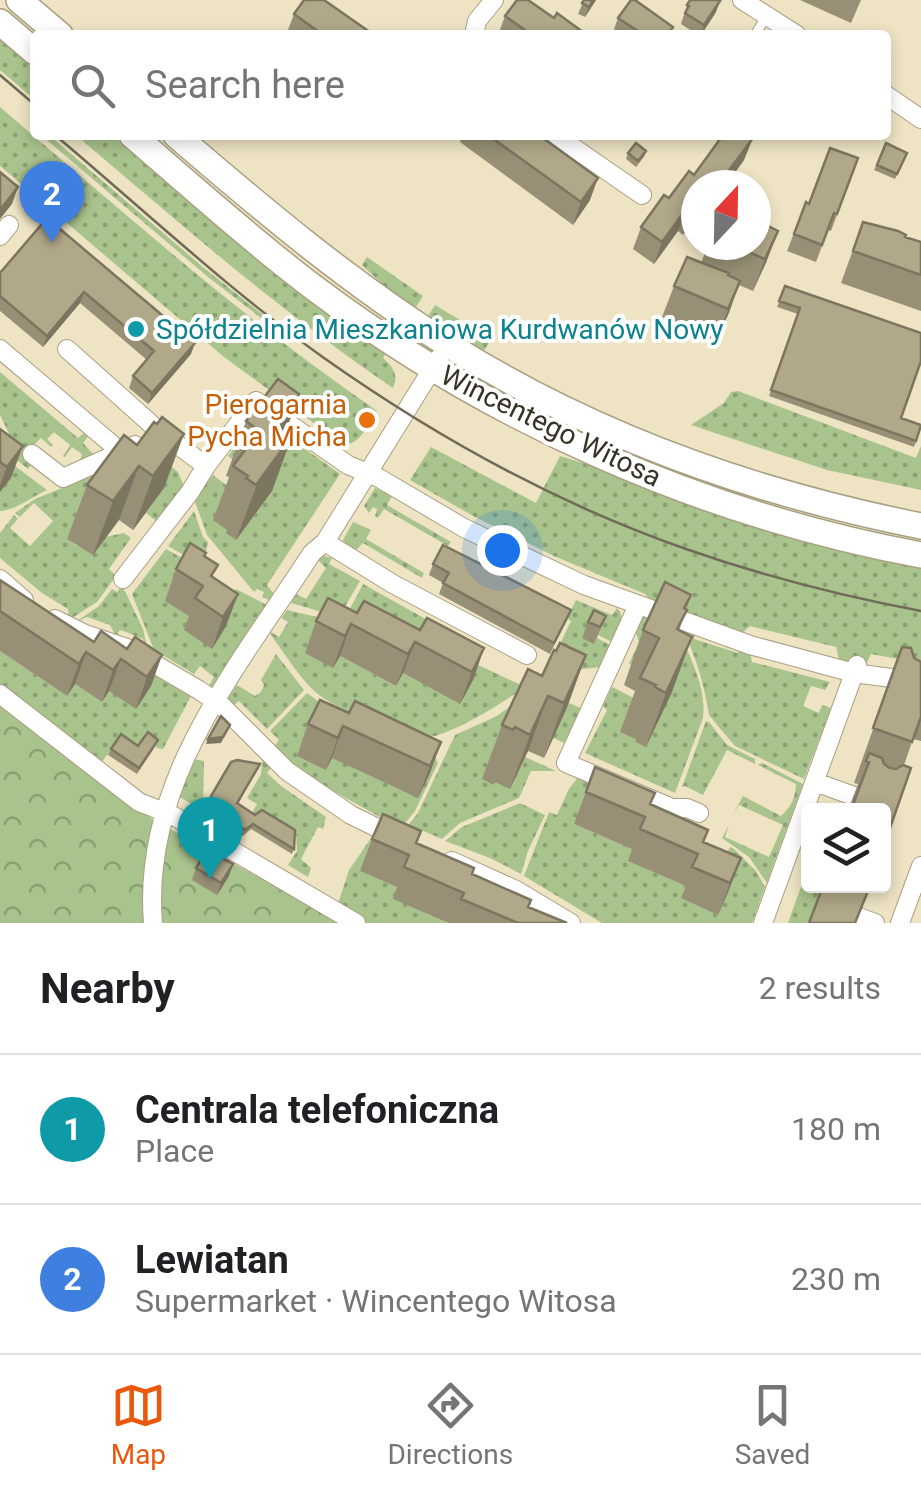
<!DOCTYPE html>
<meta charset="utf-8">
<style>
body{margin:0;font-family:Roboto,sans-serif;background:#f6f6f6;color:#202124}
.controls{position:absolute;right:30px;bottom:30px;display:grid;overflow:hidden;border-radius:10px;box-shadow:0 5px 15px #0003}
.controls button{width:90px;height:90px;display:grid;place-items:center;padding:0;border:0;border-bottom:2px solid #e0e0e0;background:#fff;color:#202124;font:50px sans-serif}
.compass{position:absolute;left:681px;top:170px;width:90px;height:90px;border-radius:50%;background:#fff;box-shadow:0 5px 15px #0003;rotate:22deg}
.you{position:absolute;left:502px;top:550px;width:35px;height:35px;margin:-25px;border:8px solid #fff;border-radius:50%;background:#1a73e8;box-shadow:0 0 0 15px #1a73e833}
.badge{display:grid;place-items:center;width:65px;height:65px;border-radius:50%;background:#ea580c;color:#fff;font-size:32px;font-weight:700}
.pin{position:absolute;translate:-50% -82px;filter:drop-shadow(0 2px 5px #0008)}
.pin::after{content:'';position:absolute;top:52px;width:35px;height:30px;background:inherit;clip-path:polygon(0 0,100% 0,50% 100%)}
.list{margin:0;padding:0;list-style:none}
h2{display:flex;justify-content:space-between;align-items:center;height:130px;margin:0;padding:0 40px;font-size:42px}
h2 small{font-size:32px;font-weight:400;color:#757577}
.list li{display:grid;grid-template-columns:65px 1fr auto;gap:30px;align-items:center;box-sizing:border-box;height:150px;padding:0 40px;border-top:2px solid #e0e0e0}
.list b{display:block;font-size:38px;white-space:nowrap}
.list p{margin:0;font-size:32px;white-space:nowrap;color:#757577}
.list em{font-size:32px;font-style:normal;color:#757577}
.icon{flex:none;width:55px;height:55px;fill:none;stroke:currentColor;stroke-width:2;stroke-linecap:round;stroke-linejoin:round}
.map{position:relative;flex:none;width:921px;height:923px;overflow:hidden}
.search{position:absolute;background:#fff;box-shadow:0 5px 15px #0003;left:30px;right:30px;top:30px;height:110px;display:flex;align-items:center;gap:25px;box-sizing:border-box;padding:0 35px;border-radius:10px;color:#757577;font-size:38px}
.sheet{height:430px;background:#fff}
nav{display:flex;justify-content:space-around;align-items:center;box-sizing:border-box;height:140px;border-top:2px solid #e0e0e0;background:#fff;font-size:28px;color:#757577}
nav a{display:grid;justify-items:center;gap:5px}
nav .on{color:#ea580c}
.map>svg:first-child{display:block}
</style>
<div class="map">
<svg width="921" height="923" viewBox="0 0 921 923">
<defs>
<pattern id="grass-dots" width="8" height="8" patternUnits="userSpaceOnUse" patternTransform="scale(2.5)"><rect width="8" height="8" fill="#a9c38d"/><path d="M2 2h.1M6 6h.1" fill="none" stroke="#8a9f73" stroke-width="1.8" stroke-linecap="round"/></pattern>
<pattern id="park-crowns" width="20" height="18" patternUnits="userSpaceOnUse" patternTransform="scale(2.5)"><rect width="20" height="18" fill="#a9c38d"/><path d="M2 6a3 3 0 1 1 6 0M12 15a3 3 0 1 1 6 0" fill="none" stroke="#8a9f73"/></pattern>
</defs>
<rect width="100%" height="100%" fill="#eee4c4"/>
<path fill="url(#grass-dots)" d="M0 35 35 65V100L0 70Z
M0 107C123 212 243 319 377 411L375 415 367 410 359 422 367 428C359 438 355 445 342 444L224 357 0 166Z
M41 135H49L204 268 276 325 274 328 208 277Z
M76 135H116L242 244 387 351 383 358C393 367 399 375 393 388 281 312 179 223 76 135Z
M367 257 423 296 414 310 399 300 362 265Z
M435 305 491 339 483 353 427 318Z
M0 372 78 438 85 432 89 435 83 443 94 455 78 466 82 454 72 447 65 457 63 456 70 445 54 432 47 439 53 445 51 447 41 438 33 446 40 455 28 469 8 453 13 442 0 415Z
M738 391 916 458 921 446V490L827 470 691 425 724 403 731 392Z
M268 422 340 474 267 585 274 594 269 600 262 597 264 592 257 589 254 592 207 535 194 499 213 475 230 488 226 526 236 540 272 491 228 456 252 424Z
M431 447 536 503 560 456 921 565V663L871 654 865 667 839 659 836 647 750 626 741 634 652 602 645 594 554 556 475 517 410 480Z
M160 448 161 458 178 472 184 486 156 521 146 513 164 488 68 539 77 546 81 542 124 533 131 538 109 569 116 576 97 602 69 620 68 609 42 593 0 558V533L14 515 18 519 10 528 30 546 53 521 34 503 20 517 15 513 35 499Z
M7 460 47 490C31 497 17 510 0 511V492L11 478Z
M375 488 392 496 387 505 451 542 448 546 384 509 378 518 375 516 377 509 373 507 369 513 364 506Z
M194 511 203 537 208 542 203 566 168 546Z
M353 522 371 530 366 539 424 573 422 578 363 543 355 551 347 547 343 540Z
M166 549 203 570 217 619 236 589 267 605 211 690 207 689 214 677 200 666 194 674 154 650 132 594Z
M324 556 332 558 329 564 360 581 339 617 291 603 296 594 306 599 326 568 318 560Z
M363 584 440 627 434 638 344 620Z
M122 585 143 629 148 652 143 639 121 630 118 632 120 640H118L110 625 87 617 74 623 99 606 112 589 117 592Z
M576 600 612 615 617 608C627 618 617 630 612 642L598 635 599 632 597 638 610 645 600 667 558 672 538 679 535 671 544 675C555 657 562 639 571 621L567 618Z
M287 610 338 622 340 656 396 686 403 673 460 703 472 681V662L525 687C504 702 445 740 420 738 398 736 337 709 319 695 301 681 284 652 270 634L271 632 279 637 288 622 281 618Z
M644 613 677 626C688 654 707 686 703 718L675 793 585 753 607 710 603 706 612 687 636 699 637 737 635 742 646 747 632 665 629 664 639 642 636 632Z
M682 628 695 633 694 639 738 653 740 648 750 651 752 662 830 682 825 690 811 686 803 706 819 713 822 705 831 708 804 779 735 746 712 719 709 715C704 683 696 657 682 628Z
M0 651 67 696 75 684 102 702 109 691 149 669 191 696 163 749 156 748 157 746 146 738 136 752 119 740 100 764 0 687Z
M276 654 304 690 267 729 239 701 230 708 225 703 237 685 255 696 261 692 264 685 261 680Z
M532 690H537L581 708 564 743 553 738 566 710 496 779 525 757 556 771H531L519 798 460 823 442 839 421 830 416 841 401 834 418 813 455 735 497 716Z
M307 693 333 712 326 770 332 757 430 748 438 763 415 811 398 832V827L326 787H320L272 749 279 740 270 731Z
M706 721 709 722 727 745 755 759V764L727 750 703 795 685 786 682 787Z
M263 754 274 764 267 773 281 786 326 817 323 829 318 827 301 859 311 868 308 877 288 865 297 851 296 832 249 818 257 804 247 798 261 774Z
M193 759 204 761 203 809 201 810 178 796Z
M762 763 803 784 779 849V854H777L767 883 749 857 722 838 729 825 725 837 769 857 783 825 739 805 732 816 743 796 781 816C792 806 795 798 796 784L758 765Z
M578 777 601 788 574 824 633 849 629 861 686 886 713 883 730 847 734 849 756 871 765 887 752 923H602L524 876 549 812 557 815 569 789Z
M520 803 545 815 528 851 521 874 490 858 445 841 462 827Z
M376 831 361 871 398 887 449 923H365L337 907 349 870Z
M808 867V886H822L810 923H788Z"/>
<path fill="url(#park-crowns)" d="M0 701 152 819 343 923H0Z"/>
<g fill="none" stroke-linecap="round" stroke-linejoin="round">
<g stroke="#a99f81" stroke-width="11">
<path id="lane" d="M755 35 767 15"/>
</g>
<g stroke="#a99f81" stroke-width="20">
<path id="street" d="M742 0 797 35
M474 35 477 21 494 0
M886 95 921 119
M555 135 642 195
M0 236 9 225
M0 349 121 452 135 445
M67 349 160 432
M162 433 206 466 256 401 348 465 379 478 464 528 584 585 750 645 854 673 921 682
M32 454 63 478 121 452
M325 542 393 584 527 655
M0 579 24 600
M123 579 190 492 206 466
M638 605 566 763 672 808H687L699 813
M55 619 85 634 127 648 199 690 221 705 287 771 351 815 396 837
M0 694 139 802 172 815 356 923
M815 782 876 804 874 811
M452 861 516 890 571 923
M851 914 875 923
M153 923C141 780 239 666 312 553L325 542 439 358
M763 923 857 665
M900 923 921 866"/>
</g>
<g stroke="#a99f81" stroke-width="28">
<path id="secondary" d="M19 0 60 35
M0 22 35 52
M132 135C191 186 250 239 313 287 491 421 701 514 921 555
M176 135C263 210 350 283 447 344 591 435 755 493 921 526"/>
</g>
<use href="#lane" stroke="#fff" stroke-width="9"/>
<use href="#street" stroke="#fff" stroke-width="18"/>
<use href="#secondary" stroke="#fff" stroke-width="25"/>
<path stroke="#706a58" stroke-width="2.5" d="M0 75 35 105
M55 135C144 210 230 291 324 358 436 437 557 504 686 549 763 576 841 596 921 611"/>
</g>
<path fill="#989076" d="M584 0H596L585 17 578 14Z
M800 0H861L851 23Z
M687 5 716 12 701 35H698L681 24Z
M294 14 374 35H286Z
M505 16 554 18 587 35H498Z
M618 18 671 35H623L614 29Z
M462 135H539L590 200 573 225 460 142Z
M713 135H749L744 160 726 185H696V216L683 235 678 231 654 264 633 249 641 227 694 175 718 141 712 137Z
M886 143 907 153 895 179 874 170Z
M646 151 644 157 636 167 626 159 628 153Z
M858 158 831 231 828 230 816 262 787 251 806 202 809 204Z
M47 218 191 354 148 404 129 388 133 376 147 360 80 303 43 347 0 311V273Z
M863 222 921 242V311L841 283Z
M778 231 753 291 739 285 716 341 662 317 674 286 701 263 708 245H756Z
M785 286 901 418 921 428 914 447 769 396 798 314 777 307Z
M299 394 286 432 292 436 272 491 236 540 226 533 227 530 213 520 229 477 226 476 246 421Z
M0 429 11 478 0 492Z
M124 435 164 488 133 530 119 520 93 555 67 539 87 485Z
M204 556 214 578 238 594 226 626 212 649 184 630 189 616 165 601 176 569Z
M433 564 571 610 550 654 439 594 443 583 429 575Z
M0 580 94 642 162 655 151 686 136 709 109 691 102 702 75 684 67 696 0 651Z
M691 595 679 631 672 692 646 747 635 742 636 739 620 732 635 691 624 685 643 630Z
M357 613 484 648 473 680 460 704 403 673 396 686 340 656 333 668 305 653 316 621Z
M606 616 594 644 582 638 588 622Z
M902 647 914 658 921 662V741L913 739 904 765 884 810H848L858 784 854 783Z
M586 655 566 710 544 758 528 751 510 789 495 782 494 785 482 779 502 725 542 676Z
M349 713 441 742 430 773 418 798 332 758 326 770 297 756 308 724Z
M156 745 137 774 108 755 111 749Z
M260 764 238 804 294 849 292 854 251 829 243 836 209 815 211 796Z
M595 767 704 842 741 858 718 915 681 898 686 886 628 861 632 849 574 824Z
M372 839 417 843 529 907 567 923H449L393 899 397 887 360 871Z
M233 864 229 876 217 895 192 880 196 868Z"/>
<path fill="#7c7560" d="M593 0H596L585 17 589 7Z
M720 1 716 12 701 35 704 25Z
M753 138 744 160 726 185H718Z
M598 178 590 200 573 225 581 202Z
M18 187 12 204 0 219V210Z
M696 206V216L683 235 691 213Z
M686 209 678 231 654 264 662 242Z
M778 231 766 263 753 291 765 259Z
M740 281 729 313 716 341 728 309Z
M84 292 80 303 43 347 47 336Z
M195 343 191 354 148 404 152 393Z
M299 394 279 449 292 436 272 491 236 540 279 426Z
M184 434 164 488 133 530 153 476Z
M23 446 11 478 0 492V485L7 467Z
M139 466 119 520 93 555 113 501Z
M238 594 226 626 212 649 223 617Z
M351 624 340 656 333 668 345 636Z
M692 637 672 692 646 747 666 693Z
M415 642 403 673 396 686 408 654Z
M484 648 473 680 460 704 472 672Z
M86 652 75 684 67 696 79 664Z
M162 655 151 686 136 709 147 677Z
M586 655 566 710 544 758 564 703Z
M121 659 109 691 102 702 113 670Z
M548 696 528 751 510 789 530 735Z
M230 725 221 743 206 744 208 739Z
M343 726 332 758 326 770 338 738Z
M441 742 430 773 418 798 430 766Z
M741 858 729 890 718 915 730 883Z
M233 864 229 876 217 895 221 883Z"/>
<path fill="#b1a789" stroke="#7c7560" stroke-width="2.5" d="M304 0H324L374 35H323L294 14Z
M517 0H528L554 18 557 13 587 35H532L505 16Z
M584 0H593L589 7 582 3Z
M631 0H635L673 27 668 35H644L618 18Z
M690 0H718L720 1 704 25 685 13 689 6 687 5Z
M488 135H539L598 178 581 202Z
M723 135H749L753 138 718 185H696V206L691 213 686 209 662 242 641 227 664 195 669 198 689 171 694 175Z
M636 143 646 151 638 161 628 153Z
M886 143 907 153 897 174 877 165Z
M830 148 858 158 837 214 834 213 822 245 794 234 806 202 809 204Z
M0 172 18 187 0 210Z
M47 218 195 343 152 393 133 376 154 351 84 292 47 336 0 296V273Z
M756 220 778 231 765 259 732 245H756Z
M863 222 898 231 906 235 905 237 921 242V275L853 251Z
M687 257 729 273 728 275 740 281 728 309 674 286Z
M785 286 921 333V361L901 418 921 425 916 441 771 390 800 308 779 301Z
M278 379 299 394 291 406 293 408 279 426 292 436 256 485 246 478 248 476 233 466 259 431 246 421Z
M162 417 184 434 153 476 139 466 113 501 87 485 124 435 137 445 154 422 157 424Z
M0 429 23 446 7 467 0 462Z
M190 543 206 553 204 556 218 565 211 576 238 594 223 617 195 598 203 586 176 569Z
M443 545 571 610 554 643 443 583 449 573 433 564Z
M0 580 94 642 101 631 127 649 135 637 162 655 147 677 121 659 113 670 86 652 79 664 0 611Z
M665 582 691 595 684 608 687 610 677 629 692 637 666 693 655 687 656 685 640 678 659 638 643 630Z
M328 598 357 613 364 601 420 630 427 618 484 648 472 672 415 642 408 654 351 624 345 636 316 621Z
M594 610 606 616 600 627 588 622Z
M560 643 586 655 564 703 548 696 530 735 515 727 513 730 502 725 528 669 542 676 554 650 556 651Z
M902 647 911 648 914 658 921 662V717L912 742 873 728Z
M320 700 349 713 355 701 441 742 430 766 343 726 338 738 308 724Z
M221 716 230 725 223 737 208 739Z
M148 732 158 740 139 768 111 749 121 734 138 746Z
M869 753 882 758 884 764 890 768 896 769 903 765 911 768 884 845V810H851L869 762 866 761Z
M237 760 260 764 237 803 255 815 262 810 295 830 294 849 253 824 245 830 211 809V796L231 762Z
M595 767 655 793 650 804 708 830 703 842 741 858 730 883 692 867 698 854 640 829 645 817 586 792Z
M383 814 421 831 416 843 474 868 472 874 531 900 528 907 567 923H518L461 899 464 893 404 867 409 855 372 839Z
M207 850 233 864 221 883 196 868Z
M823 886H870L855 923H809Z"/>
<circle fill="#0f9aa8" stroke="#fff" stroke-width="4" cx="136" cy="329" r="10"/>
<circle fill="#e8710a" stroke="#fff" stroke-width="4" cx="367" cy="420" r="10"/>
<g text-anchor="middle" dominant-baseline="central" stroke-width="8" stroke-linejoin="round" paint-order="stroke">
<g font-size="28" fill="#0d838f" stroke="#fff" text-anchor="start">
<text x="156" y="329">Spółdzielnia Mieszkaniowa Kurdwanów Nowy</text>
</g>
<g font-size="28" fill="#c56008" stroke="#fff" text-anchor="end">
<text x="347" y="404">Pierogarnia<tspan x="347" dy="32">Pycha Micha</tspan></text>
</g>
<g font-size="28" fill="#373327" stroke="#fff">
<text transform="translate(551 426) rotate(26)">Wincentego Witosa</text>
</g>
</g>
</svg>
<div class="controls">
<button><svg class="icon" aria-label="layers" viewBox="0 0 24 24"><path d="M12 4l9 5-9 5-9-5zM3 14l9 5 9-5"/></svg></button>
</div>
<svg class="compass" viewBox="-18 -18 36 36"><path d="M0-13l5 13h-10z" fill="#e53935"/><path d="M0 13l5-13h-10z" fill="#757577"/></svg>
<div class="you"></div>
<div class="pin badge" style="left:210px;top:879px;background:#0f9aa8">1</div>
<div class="pin badge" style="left:52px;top:243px;background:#3f7fe0">2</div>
<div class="search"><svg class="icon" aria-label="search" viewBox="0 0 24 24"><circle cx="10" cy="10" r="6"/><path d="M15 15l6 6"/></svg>Search here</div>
</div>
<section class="sheet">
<h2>Nearby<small>2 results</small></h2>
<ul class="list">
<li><span class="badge" style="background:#0f9aa8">1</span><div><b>Centrala telefoniczna</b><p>Place</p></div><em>180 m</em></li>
<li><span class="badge" style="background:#3f7fe0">2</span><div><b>Lewiatan</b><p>Supermarket · Wincentego Witosa</p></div><em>230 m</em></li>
</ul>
</section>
<nav>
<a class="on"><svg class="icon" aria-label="map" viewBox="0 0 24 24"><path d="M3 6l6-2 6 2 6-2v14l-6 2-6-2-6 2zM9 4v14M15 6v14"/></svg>Map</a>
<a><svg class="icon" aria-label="directions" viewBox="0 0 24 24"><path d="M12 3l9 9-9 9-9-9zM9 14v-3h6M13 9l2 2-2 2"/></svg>Directions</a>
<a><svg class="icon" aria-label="saved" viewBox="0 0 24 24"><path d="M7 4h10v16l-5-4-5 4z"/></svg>Saved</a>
</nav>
